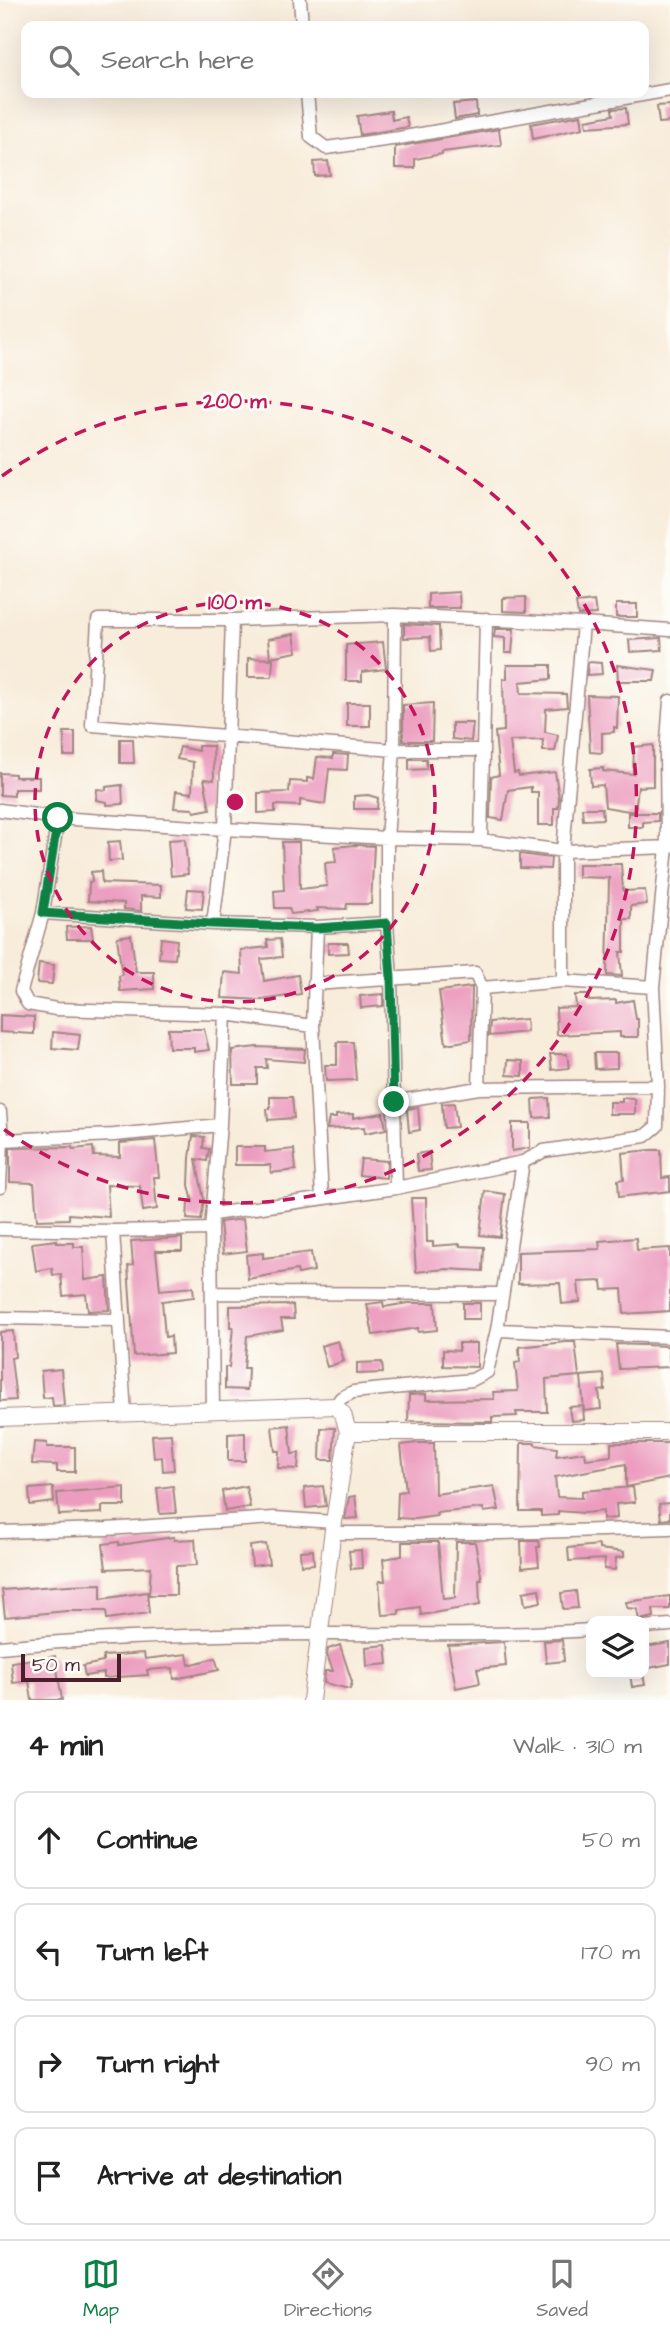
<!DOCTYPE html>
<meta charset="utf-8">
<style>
body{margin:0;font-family:"Architects Daughter",sans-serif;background:#f2f2f2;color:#222}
.controls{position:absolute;right:21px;bottom:21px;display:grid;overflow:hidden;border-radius:14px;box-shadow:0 7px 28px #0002}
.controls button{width:63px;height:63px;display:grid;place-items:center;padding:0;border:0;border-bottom:2px solid #e0e0e0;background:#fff;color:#222;font:35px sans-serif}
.scale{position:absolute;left:21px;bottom:18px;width:100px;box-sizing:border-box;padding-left:7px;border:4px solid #4a1f2b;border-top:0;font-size:19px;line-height:24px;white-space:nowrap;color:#4a1f2b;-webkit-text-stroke:5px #fdfcf7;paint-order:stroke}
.stop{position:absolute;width:21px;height:21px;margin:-16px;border:5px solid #0b8043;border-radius:50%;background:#fff}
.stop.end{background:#0b8043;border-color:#fff;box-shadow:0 2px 7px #0008}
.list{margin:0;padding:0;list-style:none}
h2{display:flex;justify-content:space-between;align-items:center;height:91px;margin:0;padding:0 28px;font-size:30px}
h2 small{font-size:23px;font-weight:400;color:#767676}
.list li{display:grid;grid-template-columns:46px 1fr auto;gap:21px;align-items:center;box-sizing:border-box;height:98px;margin:0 14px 14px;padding:0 14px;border:2px solid #e0e0e0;border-radius:14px}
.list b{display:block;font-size:26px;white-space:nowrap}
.list em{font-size:23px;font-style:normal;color:#767676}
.icon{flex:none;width:38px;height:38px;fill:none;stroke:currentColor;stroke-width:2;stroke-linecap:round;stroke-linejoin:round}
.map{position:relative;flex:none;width:670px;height:1700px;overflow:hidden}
.search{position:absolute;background:#fff;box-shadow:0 7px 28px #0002;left:21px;right:21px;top:21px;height:77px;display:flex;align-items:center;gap:18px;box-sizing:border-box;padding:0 24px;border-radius:14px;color:#767676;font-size:26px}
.sheet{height:539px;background:#fff}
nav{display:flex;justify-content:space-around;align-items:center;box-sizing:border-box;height:98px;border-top:2px solid #e0e0e0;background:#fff;font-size:19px;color:#767676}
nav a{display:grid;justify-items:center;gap:4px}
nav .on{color:#0b8043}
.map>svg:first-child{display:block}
</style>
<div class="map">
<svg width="670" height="1700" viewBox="0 0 670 1700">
<rect width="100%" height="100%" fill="#fdfcf7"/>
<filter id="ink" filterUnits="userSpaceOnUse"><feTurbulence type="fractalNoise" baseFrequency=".0143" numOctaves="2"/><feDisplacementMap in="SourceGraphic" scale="14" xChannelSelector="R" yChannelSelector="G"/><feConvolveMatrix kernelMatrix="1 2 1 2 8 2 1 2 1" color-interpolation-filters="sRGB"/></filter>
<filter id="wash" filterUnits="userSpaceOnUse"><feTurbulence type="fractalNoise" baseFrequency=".00686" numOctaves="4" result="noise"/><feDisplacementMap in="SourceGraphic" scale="28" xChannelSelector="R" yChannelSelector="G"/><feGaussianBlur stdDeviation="1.57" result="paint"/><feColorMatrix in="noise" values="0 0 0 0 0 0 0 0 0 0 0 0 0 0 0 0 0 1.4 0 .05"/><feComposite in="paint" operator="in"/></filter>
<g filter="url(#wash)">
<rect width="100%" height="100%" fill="#f8ecda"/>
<g id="blocks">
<path fill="#ec9dbf" d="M476 102 477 115 455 119 453 104Z
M670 105V122L659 123 657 106Z
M626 108 628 124 587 127 586 120 613 115 612 109Z
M391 111 392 120 406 117 408 127 360 135 357 116Z
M581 115 583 128 533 139 531 124Z
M499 129 501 145 442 152V154L415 159V168H395V147Z
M328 161 330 175 315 176 314 162Z
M459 592 460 608H428V594Z
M526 597V612L503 611V598Z
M594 601 596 614 578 615 576 603Z
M616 604H637V617H616Z
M404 624 439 626 440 650 431 651 430 637 404 638Z
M495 629H514L512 653H505V638L494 637Z
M294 634 297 652 270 657 268 639Z
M661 638 662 650 630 652 629 640Z
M383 642 386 669 362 672V681H346V645Z
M248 658 273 659 272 677H248Z
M588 662 601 663 602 674 587 675Z
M507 665H551V679L520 682 521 693 566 694 567 707 546 709 545 732 558 735 555 751H543V740L510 741 514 773 518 772 519 776 555 772 559 798 558 808H554V825H538V792H531V787L508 790 503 820 490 818 491 777 499 775 495 732 504 731 503 679H507Z
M617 665 656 670 654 681H618Z
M587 695 618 696 617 728 614 727V732L602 733V753L590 752Z
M347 703H370V726H347Z
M433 703 432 741H403V705Z
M452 723H473L471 741 452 739Z
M64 732H75V756H64Z
M120 739H133L134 763H120Z
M653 745V786L638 787 635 812 605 807 603 785 591 786 590 769 603 768V771L633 774 634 747Z
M198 746H213L214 780 204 779 210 809 194 812 193 809 174 808 176 791 192 793 193 762 177 759 180 747 198 751Z
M333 754 348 755 347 770 329 769 325 804 300 800V806L275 805V812L258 813V793L289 792 290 781 307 782V778L314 779 317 757 333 758Z
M409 759H426L427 769 409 770Z
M0 773 15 774V777H39V789H14V796L0 795Z
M122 785 123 804 107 805V802L96 800 97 789 106 790V787Z
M368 795 378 798 377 809H354V796Z
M582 808H602L603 819 583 820Z
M628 813H658V821L643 822V827H628Z
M185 839 188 874 171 876 168 840Z
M120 841 122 860 109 861 108 842Z
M282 842H299L300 889 327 886 325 863 336 862 334 847 355 845 374 846 371 904H347L346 909 317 908 318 911 291 914 289 908H275L274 891 284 890Z
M520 854 551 858 550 869 520 868Z
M578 864H621L623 891 645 890 647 904 631 906V919H624V952H620L622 976 607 975 609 878 578 877Z
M101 871 102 883 161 885V897L141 896V911L124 909V903L88 901 89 882H92L91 872Z
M188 889 204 890 202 909 186 908Z
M91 926 93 939H67L66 927Z
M131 935 136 972H154V989L120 991 119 976 122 975 117 937Z
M161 938 177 940 175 959 159 958Z
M280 939 282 957 261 959 264 981 298 975 301 994 262 1000 222 998 224 972 242 974 241 950 268 947 267 940Z
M328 943H348L349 953 328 954Z
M39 963 54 965 52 984 37 983Z
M472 987 471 1040 446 1044 439 991Z
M383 994V1006L361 1008 360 996Z
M575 995H589V1001L616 1000V1003L633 1000 636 1019H638V1037H620V1032L557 1035 556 1008 576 1007Z
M0 1015 34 1017V1034L0 1032Z
M526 1019 527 1032 489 1036 490 1022Z
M168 1029H204L209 1050 194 1052V1048H169Z
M53 1032 80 1035 78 1050 52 1048Z
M337 1042H353L356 1080 326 1081 325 1065H337Z
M257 1047 305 1049 304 1062 266 1059 267 1068H257V1084H233L232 1050Z
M594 1053H617V1068L595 1069Z
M550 1054H567L569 1068 552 1070Z
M508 1060 523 1061V1076L507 1075Z
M270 1097H292L294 1118 268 1120 267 1109H270Z
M549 1098 550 1117 534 1118 533 1099Z
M622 1098 635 1099V1114H609V1102H622Z
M454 1103 457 1127 444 1128 442 1104Z
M418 1107 420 1130 409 1132 407 1109Z
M383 1113 386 1129 365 1133 364 1127 327 1129 329 1118H336V1115L353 1114V1118Z
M512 1123H530V1148L512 1151Z
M193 1136 204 1137 203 1148 209 1149 207 1161 196 1159 204 1200 201 1220 187 1219 188 1202H193L189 1185 190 1158Z
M155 1140 159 1177H154L157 1209 143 1211 140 1186 107 1185 109 1217 69 1214V1219L37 1220 34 1183 10 1182V1148L72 1147 73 1149 93 1147 94 1156 120 1157V1143Z
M235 1147H265V1152L294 1149 296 1170 271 1173 270 1165H235Z
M651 1150H661L662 1178 670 1177V1191L619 1197 618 1180 624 1179 622 1153Z
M429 1152 431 1170 418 1171 416 1154Z
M361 1159 387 1161 386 1178 359 1175Z
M485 1191 505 1194 500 1237 480 1235Z
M411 1198H426L427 1242H433V1246L460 1244V1246L484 1247 483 1271 446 1269 416 1272Z
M243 1219 247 1251 223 1254 220 1222Z
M182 1238V1251H156L160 1290 193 1287 194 1297 162 1301 165 1337 171 1336 172 1353 134 1356 128 1266 133 1265 131 1241Z
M636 1238 637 1250 670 1248V1311L624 1314 622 1289 603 1290 602 1281 578 1282 580 1302 562 1304 560 1283 518 1284V1252L600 1249 599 1241Z
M57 1240V1243H74V1247H83L85 1280 107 1277 109 1310 88 1311 86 1294 63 1296 61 1274 53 1275 52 1268 36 1271 32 1243Z
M311 1252 314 1271 298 1274 297 1270 248 1279 246 1255 263 1253V1258Z
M383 1302 384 1307 408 1303H435L437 1330 418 1332V1328L373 1335 367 1304Z
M463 1303H480V1319H463Z
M293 1305 294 1319H281L283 1330 247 1336 244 1368H248L247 1390 225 1389V1367H229L233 1327H230V1306Z
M13 1331 15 1357 11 1358 16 1400 0 1401V1332Z
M338 1341 344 1361 327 1367 321 1346Z
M566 1342H575L579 1376 546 1379 547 1412H516L517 1416 492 1417V1422L408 1421 409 1395 426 1394V1400L494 1399 493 1392 518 1391 515 1363 520 1362 519 1347Z
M459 1343H477V1367L443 1366V1350L459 1351Z
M616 1344 668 1346 670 1367 619 1369Z
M382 1362 383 1373 357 1374V1363Z
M61 1369 64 1405 53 1406 52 1397 43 1398 41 1371Z
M604 1374 605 1390 599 1391 601 1409 584 1411 581 1376Z
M583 1406 584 1420 571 1421 569 1407Z
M289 1425 292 1454 299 1453 298 1469 278 1468 279 1451H275L272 1427Z
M321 1428H335L333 1460H320Z
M245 1433V1461H228V1434Z
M171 1434 174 1470 163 1471 162 1457 154 1458 152 1435Z
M34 1442 47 1443V1447H75V1472H57V1465L32 1464Z
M417 1443H434L435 1494 494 1486 499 1510 484 1512 483 1508 436 1513 437 1516 415 1519 397 1518 398 1492 406 1491 401 1445Z
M521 1443H535V1445L557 1448 556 1456 585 1452 586 1459 611 1456V1443H670V1478L626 1487V1464L555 1477 557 1497 582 1498V1491L633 1487 635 1502 616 1504 617 1518 603 1519V1511L584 1513 558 1511V1515L541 1516V1511H520Z
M173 1486 176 1513 160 1514 157 1488Z
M246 1486 250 1507 225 1511 222 1491Z
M323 1486 326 1506 306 1508 304 1488Z
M53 1487 54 1502 30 1505 29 1489Z
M125 1487V1506H102V1513L59 1515 57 1493Z
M355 1496 358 1518 345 1519 349 1497Z
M670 1503V1519L661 1520 659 1504Z
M174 1537V1540L195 1539 197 1565 176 1566V1595H149L151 1567 106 1569 103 1544 119 1542V1545Z
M521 1541H539L540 1547H537L539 1566 522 1568Z
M402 1542H438L443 1599 455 1598 456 1542H475L482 1580H479L480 1605 421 1615 420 1607 399 1610V1614L382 1615 379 1581H385L383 1559 402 1556Z
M266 1544 269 1564 252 1566 250 1546Z
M599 1545V1549L624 1552V1557L616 1558 615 1570 604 1569 605 1559 569 1561 568 1548Z
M313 1550 314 1564 301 1565 300 1551Z
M361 1550 362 1568 351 1569 349 1551Z
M101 1584V1599L147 1592 149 1613 107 1619 106 1611H67L5 1617 2 1590 68 1585Z
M539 1589 541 1602 525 1605 523 1592Z
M576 1591 578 1608 563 1609 561 1593Z
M670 1596V1609H653L654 1617 639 1620 637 1609 627 1608 626 1602Z
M562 1640 564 1661 546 1663 544 1641Z
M504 1642 506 1666 477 1669 480 1683 456 1688 448 1645Z
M670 1643V1664L649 1668 645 1647Z
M340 1645 352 1682 350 1689 324 1683 325 1671H333L327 1655 328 1649Z
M386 1645 388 1664 367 1666 366 1647Z
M144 1653 145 1659 187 1654 189 1665 215 1658 219 1670 174 1679 173 1668 147 1670 148 1675 104 1678V1673L85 1676 83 1666 103 1662V1656Z
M55 1656 62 1700H32L29 1681 13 1683 11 1662Z
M630 1674H643L645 1685 632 1687Z"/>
</g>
</g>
<g filter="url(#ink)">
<use href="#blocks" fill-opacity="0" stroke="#a18682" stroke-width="2"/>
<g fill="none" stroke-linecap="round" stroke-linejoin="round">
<g stroke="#a18682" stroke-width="15">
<path id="minor" d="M300 0 302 26
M307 93 311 137 326 148 399 138 670 90
M482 750H394L92 725 98 620H232L395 615 583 624 670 630
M0 810 58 818 225 829 387 838 481 840 563 851 670 847
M58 818 43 913 21 991 28 1004 56 1009 225 1014
M481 840 486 619
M43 913 213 924 317 927
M387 923 391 978 396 1188
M213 924 225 829 232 620
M563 981V851L583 624
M314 984 475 973 482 988
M313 1026 322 1198
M479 1088 482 988 563 981 653 987
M393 1102 479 1088 658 1086
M0 1112 2 1140 114 1135 220 1125
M0 1187 2 1140
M213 1214 396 1188 523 1162 544 1151 645 1136 657 1126 658 1086 653 987 667 847 666 753 670 701
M0 1229 113 1231 211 1229
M113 1231 125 1414
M213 1293 502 1294
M0 1318 117 1320
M497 1330 670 1337
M335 1406 341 1398 353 1392 472 1380 487 1372 497 1330 523 1162
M213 1411 211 1229 220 1125 225 1014 313 1026 317 927 387 923V838L394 750 395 615
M0 1532 106 1529 274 1518 334 1522
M333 1533H501L670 1528
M644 1627 670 1625
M0 1647C108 1637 216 1634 325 1634 414 1634 503 1636 591 1630"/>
</g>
<g stroke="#a18682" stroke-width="18">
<path id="tertiary" d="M0 1418 335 1406 343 1414 348 1432 334 1522 311 1700
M348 1432H670"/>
</g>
<use href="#minor" stroke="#fff" stroke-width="12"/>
<use href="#tertiary" stroke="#fff" stroke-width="16"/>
</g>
</g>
<g fill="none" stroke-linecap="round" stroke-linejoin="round" filter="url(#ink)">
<path stroke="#0b8043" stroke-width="9" d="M58 818 43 913 212 924 317 928 387 923 391 978 394 1102"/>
</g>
<g fill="none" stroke="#c2185b" stroke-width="3.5" stroke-dasharray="12 9">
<circle cx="235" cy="802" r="200"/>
<path d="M2 476A401 401 0 1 1 2 1128"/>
</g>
<circle cx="235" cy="802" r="10" fill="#c2185b" stroke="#fdfcf7" stroke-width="3.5"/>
<g font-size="21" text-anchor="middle" font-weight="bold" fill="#c2185b" stroke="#fdfcf7" stroke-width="6" stroke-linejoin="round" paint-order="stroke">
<text x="235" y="408">200 m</text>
<text x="235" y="609">100 m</text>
</g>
</svg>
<div class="controls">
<button><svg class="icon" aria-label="layers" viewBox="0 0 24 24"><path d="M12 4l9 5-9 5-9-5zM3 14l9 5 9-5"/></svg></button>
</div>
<div class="scale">50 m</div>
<div class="stop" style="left:58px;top:818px"></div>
<div class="stop end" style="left:394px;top:1102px"></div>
<div class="search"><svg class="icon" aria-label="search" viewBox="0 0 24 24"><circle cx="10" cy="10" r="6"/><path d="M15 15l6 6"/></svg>Search here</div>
</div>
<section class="sheet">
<h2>4 min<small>Walk · 310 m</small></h2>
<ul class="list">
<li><svg class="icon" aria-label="ahead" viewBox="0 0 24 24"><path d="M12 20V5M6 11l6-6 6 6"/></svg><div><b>Continue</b></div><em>50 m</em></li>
<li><svg class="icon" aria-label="left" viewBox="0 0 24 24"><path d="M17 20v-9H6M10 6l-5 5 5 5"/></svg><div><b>Turn left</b></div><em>170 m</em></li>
<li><svg class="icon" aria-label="right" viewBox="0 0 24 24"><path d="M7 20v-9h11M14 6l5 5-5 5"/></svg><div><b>Turn right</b></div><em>90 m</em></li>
<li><svg class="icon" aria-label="arrive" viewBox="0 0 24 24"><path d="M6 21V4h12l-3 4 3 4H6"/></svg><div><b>Arrive at destination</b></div></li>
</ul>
</section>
<nav>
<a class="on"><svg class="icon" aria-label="map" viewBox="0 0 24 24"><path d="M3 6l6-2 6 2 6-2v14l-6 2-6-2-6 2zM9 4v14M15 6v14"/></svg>Map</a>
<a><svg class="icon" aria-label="directions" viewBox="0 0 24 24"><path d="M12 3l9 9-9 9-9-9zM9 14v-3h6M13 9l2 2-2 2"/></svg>Directions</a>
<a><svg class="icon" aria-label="saved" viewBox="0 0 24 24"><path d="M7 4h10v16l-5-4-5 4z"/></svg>Saved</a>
</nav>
